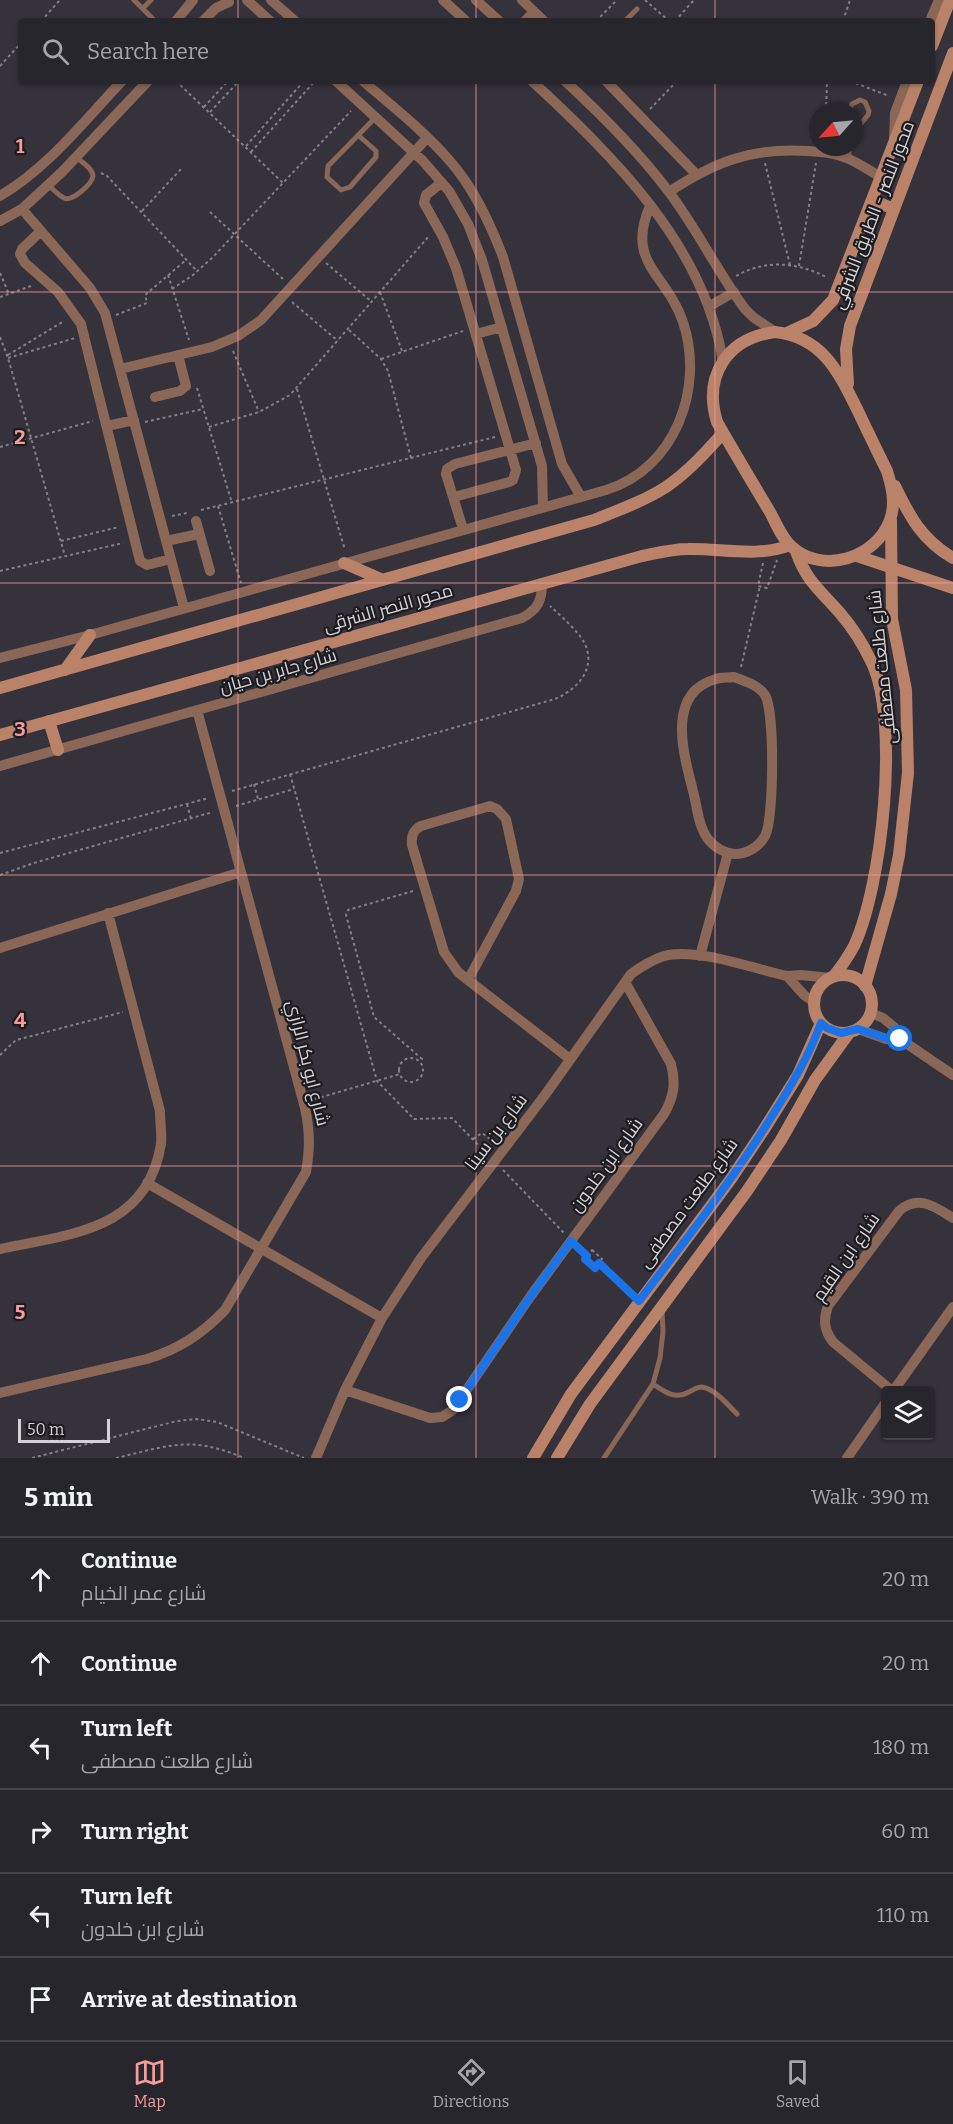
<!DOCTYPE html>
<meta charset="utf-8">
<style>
body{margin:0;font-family:Bitter,Cairo,serif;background:#343239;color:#f1f3f6}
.controls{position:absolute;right:18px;bottom:18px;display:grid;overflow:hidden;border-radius:6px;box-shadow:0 2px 4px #0004}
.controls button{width:54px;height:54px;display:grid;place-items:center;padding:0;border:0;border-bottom:2px solid #444349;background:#28262d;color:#f1f3f6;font:30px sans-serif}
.compass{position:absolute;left:809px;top:102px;width:54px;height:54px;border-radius:50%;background:#28262d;box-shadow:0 2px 4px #0004;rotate:243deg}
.scale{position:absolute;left:18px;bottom:15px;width:92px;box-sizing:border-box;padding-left:6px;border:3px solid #d4d1d7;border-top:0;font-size:16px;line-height:21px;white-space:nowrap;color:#d4d1d7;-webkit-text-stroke:4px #1c1b1f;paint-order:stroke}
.stop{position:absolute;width:18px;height:18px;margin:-14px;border:4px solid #1a73e8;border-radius:50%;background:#fff}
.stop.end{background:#1a73e8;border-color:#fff;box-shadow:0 2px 6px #0008}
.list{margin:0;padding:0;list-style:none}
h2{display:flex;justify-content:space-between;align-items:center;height:78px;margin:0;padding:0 24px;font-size:26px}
h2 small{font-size:20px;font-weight:400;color:#a5a5aa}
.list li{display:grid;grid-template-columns:39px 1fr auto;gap:18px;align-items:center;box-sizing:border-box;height:84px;padding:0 24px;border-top:2px solid #444349}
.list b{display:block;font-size:22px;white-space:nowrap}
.list p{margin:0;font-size:20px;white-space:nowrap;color:#a5a5aa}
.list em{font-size:20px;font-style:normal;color:#a5a5aa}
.icon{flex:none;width:33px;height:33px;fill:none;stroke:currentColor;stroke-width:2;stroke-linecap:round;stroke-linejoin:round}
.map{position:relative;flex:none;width:953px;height:1458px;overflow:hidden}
.search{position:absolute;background:#28262d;box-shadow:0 2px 4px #0004;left:18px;right:18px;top:18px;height:66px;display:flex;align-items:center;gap:15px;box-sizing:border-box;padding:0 21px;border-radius:6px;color:#a5a5aa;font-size:22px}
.sheet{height:582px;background:#28262d}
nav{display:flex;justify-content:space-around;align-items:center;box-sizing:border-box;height:84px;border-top:2px solid #444349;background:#28262d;font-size:16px;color:#a5a5aa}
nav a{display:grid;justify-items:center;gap:3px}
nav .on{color:#f59b9c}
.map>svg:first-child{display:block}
</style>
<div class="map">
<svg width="953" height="1458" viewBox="0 0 953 1458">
<rect width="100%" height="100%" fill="#36323c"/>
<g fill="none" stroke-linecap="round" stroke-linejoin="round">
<path stroke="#827f87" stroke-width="2" stroke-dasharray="3 3" stroke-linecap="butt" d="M645 0 669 21
M41 21 60 0
M596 21 617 0
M675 21 694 0
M843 21 850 0
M0 66 21 43
M176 81 283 183
M850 81 889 96
M204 107 228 81
M650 109 677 81
M826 111 827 81
M210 112 239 81
M246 146 304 81
M251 152 315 81
M765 163 790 265
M101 173 107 176 197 271
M142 211 181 169
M210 212 283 279
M326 263 372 302
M799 266 816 163
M0 273 9 294
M168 275 189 340
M736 276C766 259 798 262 828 278
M172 289 193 275 212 258 351 111
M380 292 402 351
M0 297 34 285
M292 302 338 341
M116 315 147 303 145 295 186 260
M349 330 381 359 388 371 411 458
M0 337 8 358 65 556
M233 351 259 412
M8 355 64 321
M8 358 75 338
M381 359 463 331
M197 388 232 503
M297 389 345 550
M145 422 203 409
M209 427 259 412 290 395 429 236
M0 447 93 421
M218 506 241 583
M201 510 495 437
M172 516 187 513
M61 541 119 527
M763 563 758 586 767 588 777 560
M0 571 123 543
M741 667 760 586
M290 774 377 1081 414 1119 452 1118 486 1153
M254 784 258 799
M232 791 555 699C581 688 600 663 580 636 571 625 560 615 550 606
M187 804 191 819
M236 806 294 789
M0 853 209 798
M0 875 37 862 213 812
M413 891 348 910 346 915 374 1017 422 1059 420 1061
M0 1055 16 1040 123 1012
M399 1070a12 12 0 1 1 24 0a12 12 0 1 1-24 0Z
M315 1099 400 1074
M473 1139 482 1133 494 1142
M503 1170 564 1233
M578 1247 587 1256
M592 1250 602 1259 595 1268 585 1259Z
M599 1263 632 1295
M32 1458 177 1421 197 1419 217 1422 304 1458
M116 1458C143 1452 172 1442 199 1445 215 1447 230 1452 244 1458"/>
<path stroke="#8a6757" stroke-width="5" d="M134 0 155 21
M143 8 151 0
M625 21 637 9
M849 111 852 104 860 100 865 102 869 111 868 115 854 132
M358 135 376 151V157L350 187 341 190 327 177 328 166 375 118
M848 158 850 147
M48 185C53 189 58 195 64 198 72 202 92 184 93 176 93 169 82 162 77 158
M653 1384C665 1392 675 1400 689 1392 693 1390 697 1387 702 1387 715 1389 728 1405 737 1414
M604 1458 653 1384 660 1358 663 1332 662 1310"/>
<path stroke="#8a6757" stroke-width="10" d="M247 0 270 21
M271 0 295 21
M443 0 466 21
M476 0 499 21
M522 0 544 21
M176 21 193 0
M203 21 216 8 229 2
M525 21 534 12
M930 21 939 0
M336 81 423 161 449 191 468 224 482 260 542 466 543 507
M363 81C392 106 424 131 449 160 474 188 490 223 503 257L562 464 581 497
M532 81C614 157 705 246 723 362
M565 81C602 115 639 152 669 192 697 229 717 271 745 309L753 317 775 332
M606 81 696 174
M894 141 895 113 907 81
M441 183 426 195 424 203 443 237 456 268 516 470 513 480 509 482 454 497
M669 192C714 162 753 147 808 151 822 152 836 153 849 159 860 164 870 171 881 177
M0 196C48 168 84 121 122 81
M22 209 90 288 105 313 184 608
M0 221 22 209 62 172 148 81
M41 231 22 249 20 254 25 263 58 292 81 324 140 561 147 565 171 559
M710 306 734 292
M476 334 502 327
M120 369 212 347 238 336 261 320 427 138
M155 397 180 391 186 386 178 355
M107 426 134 420
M196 521 210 571
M463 529 446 474 447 469 455 464 536 443
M166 541 199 534
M0 658 90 635 606 490C675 469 705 388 683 322 667 274 625 263 650 206
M734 677C745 681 758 685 765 695 775 712 774 820 765 836 759 847 747 854 735 854 724 853 714 847 708 839 698 826 697 805 693 791 684 755 665 693 716 679 721 677 728 678 734 677Z
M0 766 522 618C538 609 542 601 542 583
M0 948 241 872
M700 956 728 853
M787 976 804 995 814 1002
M468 980 458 972 444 952 412 845C411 836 413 830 421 826L490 806 497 809 506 819 519 879 516 891 468 980 570 1059
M871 1013 883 1018 894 1027 900 1039 953 1075
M858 1029 886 1039H900
M147 1183 382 1318
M0 1249C70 1234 147 1231 161 1144 162 1134 160 1122 160 1111L108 913
M345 1390 430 1418 442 1417 453 1410 530 1297 664 1114C674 1097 676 1083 671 1064L625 982
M891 1390 833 1342C824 1330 823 1320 828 1306L899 1211C919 1194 935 1207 953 1218
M894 1390 953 1307
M0 1393 147 1359C179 1349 202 1334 225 1310L306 1172C310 1149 310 1131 305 1108L197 710
M316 1458 345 1390 382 1318 421 1258 545 1095 631 974C642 966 652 960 664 956 695 947 755 969 787 976L801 975 830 978
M847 1458 886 1402"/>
<path stroke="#ba8269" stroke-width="12" d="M932 46 950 0
M872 200 894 209
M775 332C822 337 838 371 857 409 867 430 877 451 887 471 892 487 896 504 890 520 876 558 823 575 792 547 782 539 776 523 770 512 752 482 734 452 717 422 703 376 727 338 775 332Z
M787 333 813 321 833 300 918 81
M848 384 846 349 850 326 953 53
M895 486C910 517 922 540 953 558
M796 551C806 581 820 590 840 613 853 628 864 646 872 663 900 723 882 886 854 946 848 957 841 967 834 976
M857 556 953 588
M344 563 383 580
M65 670 90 635
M0 688 594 520C619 510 644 501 666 487 688 472 706 452 723 433
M49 721 58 750
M0 735 642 556C657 553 673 549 688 549 720 548 758 558 790 545
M814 1004a29 29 0 1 1 58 0a29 29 0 1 1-58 0Z
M865 986 891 894 899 855 908 773 906 690 892 619 891 520
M533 1458 571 1394 731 1179 763 1131 798 1075 821 1023
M557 1458 590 1404 747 1191 781 1140 815 1080 849 1033"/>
</g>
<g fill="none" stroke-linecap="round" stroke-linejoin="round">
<path stroke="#1a73e8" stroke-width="8" d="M460 1400 530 1297 571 1241 587 1256 585 1259 595 1268 599 1263 639 1301C685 1241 732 1181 772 1116 791 1086 809 1056 821 1023L827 1028 841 1033 858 1029 886 1038 900 1039"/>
</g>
<path fill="none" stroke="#f59b9c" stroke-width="1.5" stroke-opacity="0.55" d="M238 0V21M476 0V21M715 0V21M238 81V1458M476 81V1458M715 81V1458M0 292H953M0 583H953M0 875H953M0 1166H953"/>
<g text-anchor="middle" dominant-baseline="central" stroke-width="4.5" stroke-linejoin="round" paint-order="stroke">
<g font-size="18" fill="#d4d1d7" stroke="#1c1b1f">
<text transform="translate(873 215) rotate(-69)">محور النصر - الطريق الشرقي</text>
<text transform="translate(388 608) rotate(-16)">محور النصر الشرقى</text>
<text transform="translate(882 667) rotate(-96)">شارع طلعت مصطفى</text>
<text transform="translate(278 671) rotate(-16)">شارع جابر بن حيان</text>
<text transform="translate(308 1063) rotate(76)">شارع ابو بكر الرازي</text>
<text transform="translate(496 1132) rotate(-53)">شارع بن سينا</text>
<text transform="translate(606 1165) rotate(-54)">شارع ابن خلدون</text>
<text transform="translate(688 1203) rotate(-54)">شارع طلعت مصطفى</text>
<text transform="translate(846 1257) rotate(-55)">شارع ابن القيم</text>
</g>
</g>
<g font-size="20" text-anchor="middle" font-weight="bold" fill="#f59b9c" stroke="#1c1b1f" stroke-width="4.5" stroke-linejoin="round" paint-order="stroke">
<text x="20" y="153">1</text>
<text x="20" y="444">2</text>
<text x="20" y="736">3</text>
<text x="20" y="1027">4</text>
<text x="20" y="1319">5</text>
</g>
</svg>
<div class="controls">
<button><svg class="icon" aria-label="layers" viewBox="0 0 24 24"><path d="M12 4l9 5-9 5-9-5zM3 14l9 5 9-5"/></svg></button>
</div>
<svg class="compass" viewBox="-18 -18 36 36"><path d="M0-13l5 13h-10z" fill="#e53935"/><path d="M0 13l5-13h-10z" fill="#a5a5aa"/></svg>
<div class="scale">50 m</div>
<div class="stop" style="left:900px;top:1039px"></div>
<div class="stop end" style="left:460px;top:1400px"></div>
<div class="search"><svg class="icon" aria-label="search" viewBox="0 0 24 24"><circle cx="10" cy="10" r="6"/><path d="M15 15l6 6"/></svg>Search here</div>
</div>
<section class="sheet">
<h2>5 min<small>Walk · 390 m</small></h2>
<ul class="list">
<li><svg class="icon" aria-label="ahead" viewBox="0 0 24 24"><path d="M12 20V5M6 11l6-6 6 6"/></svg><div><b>Continue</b><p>شارع عمر الخيام</p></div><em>20 m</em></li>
<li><svg class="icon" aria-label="ahead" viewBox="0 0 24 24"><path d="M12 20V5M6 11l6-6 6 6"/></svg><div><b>Continue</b></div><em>20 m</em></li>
<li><svg class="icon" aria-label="left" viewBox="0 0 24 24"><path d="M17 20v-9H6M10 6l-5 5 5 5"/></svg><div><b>Turn left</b><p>شارع طلعت مصطفى</p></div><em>180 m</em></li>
<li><svg class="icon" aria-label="right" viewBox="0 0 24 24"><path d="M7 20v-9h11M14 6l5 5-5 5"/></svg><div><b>Turn right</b></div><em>60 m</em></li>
<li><svg class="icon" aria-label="left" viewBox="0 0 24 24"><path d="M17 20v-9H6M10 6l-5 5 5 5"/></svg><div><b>Turn left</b><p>شارع ابن خلدون</p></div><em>110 m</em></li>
<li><svg class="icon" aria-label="arrive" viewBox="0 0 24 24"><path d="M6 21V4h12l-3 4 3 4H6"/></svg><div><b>Arrive at destination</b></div></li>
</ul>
</section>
<nav>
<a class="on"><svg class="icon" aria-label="map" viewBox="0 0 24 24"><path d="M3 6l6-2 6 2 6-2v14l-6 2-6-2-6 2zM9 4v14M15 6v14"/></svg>Map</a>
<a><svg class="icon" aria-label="directions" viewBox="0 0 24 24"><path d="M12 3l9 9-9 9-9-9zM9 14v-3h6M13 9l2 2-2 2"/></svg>Directions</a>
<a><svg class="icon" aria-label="saved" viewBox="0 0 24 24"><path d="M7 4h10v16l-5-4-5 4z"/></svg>Saved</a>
</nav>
